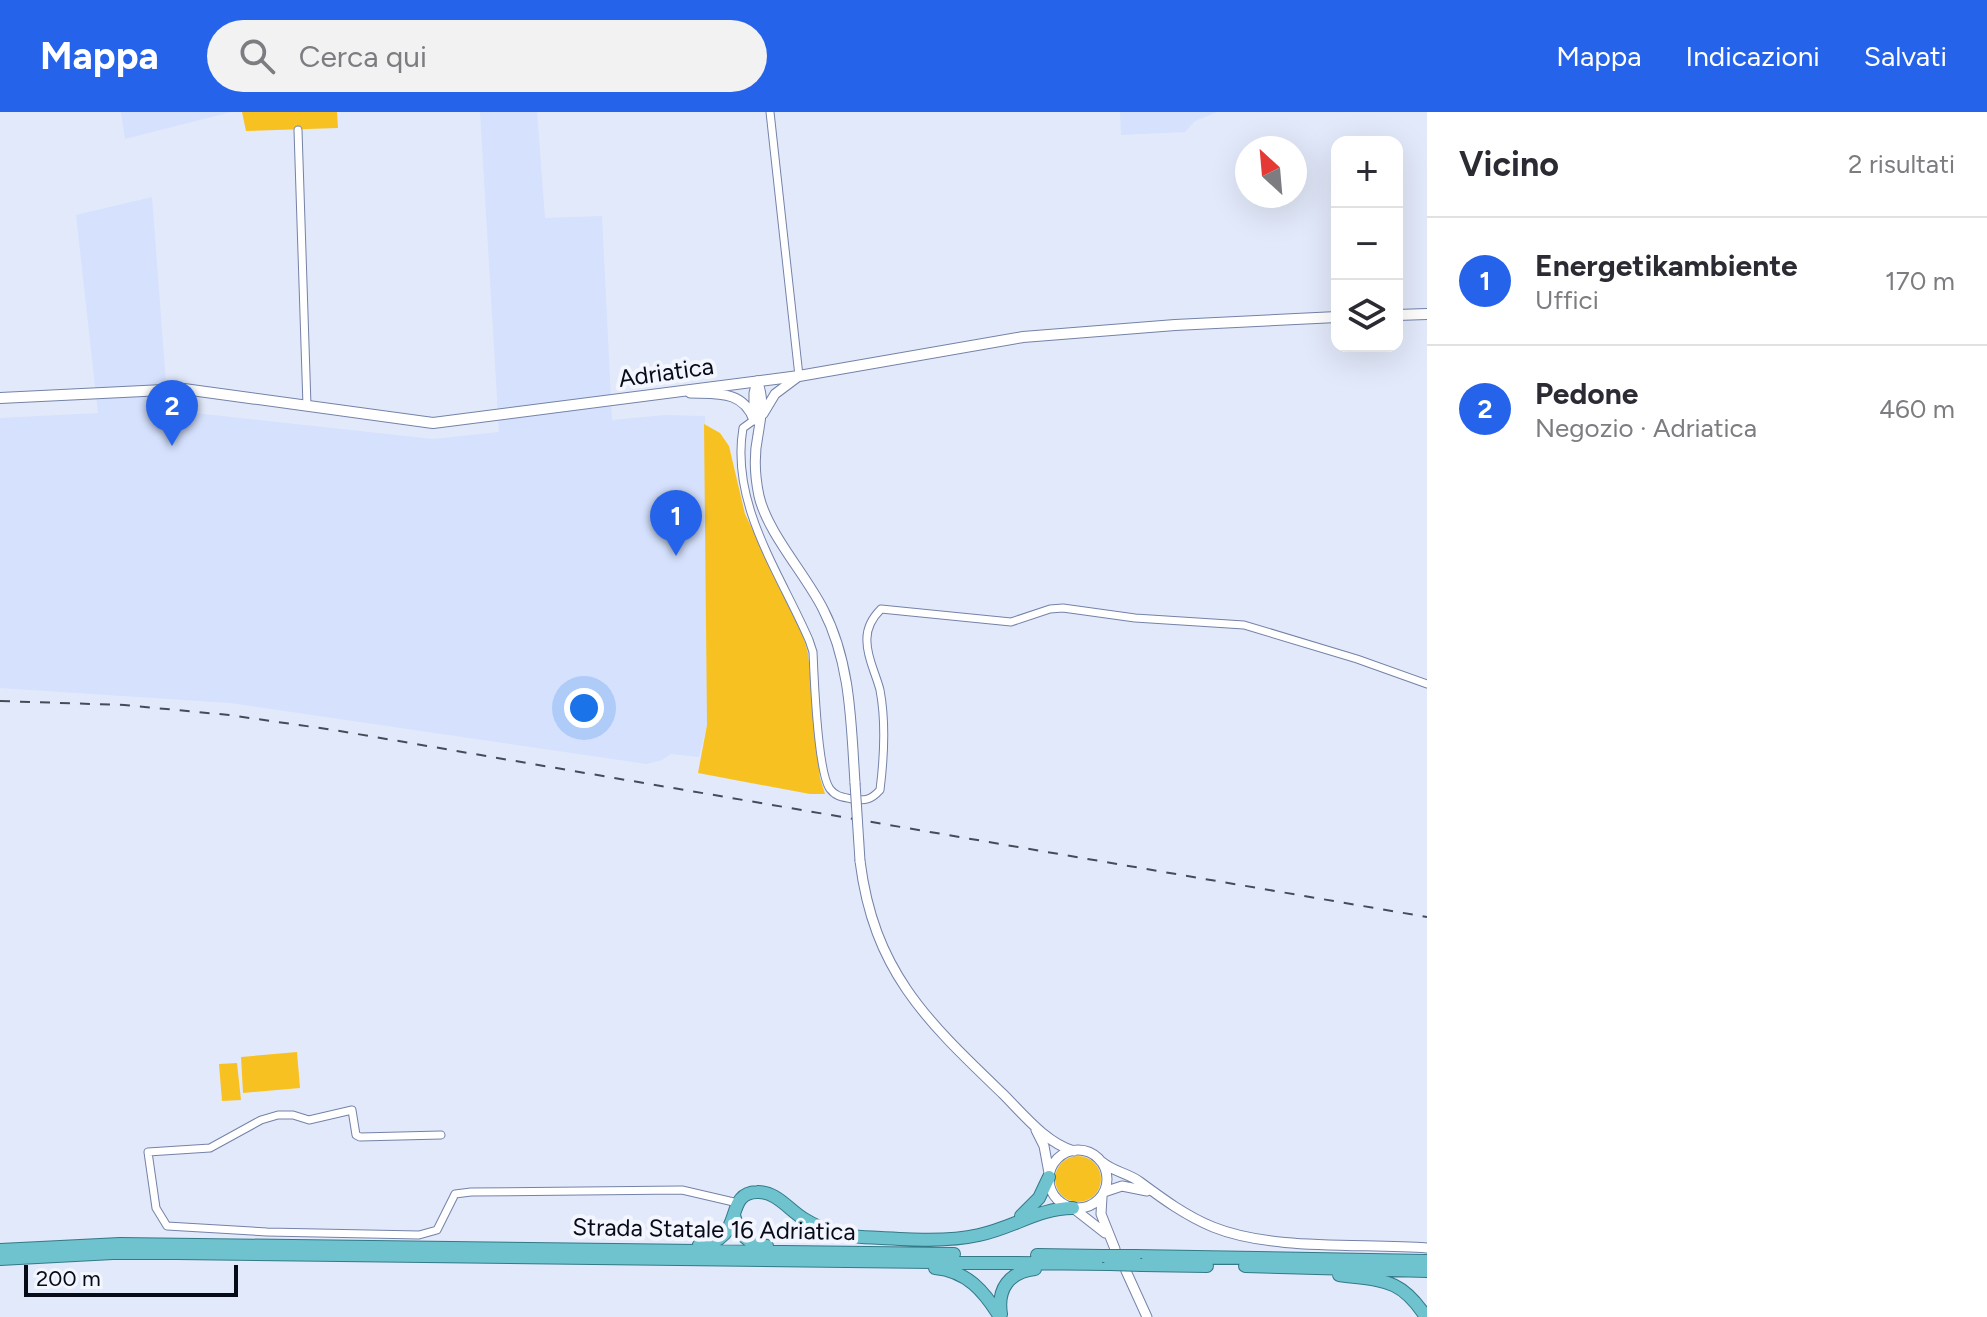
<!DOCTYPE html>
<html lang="it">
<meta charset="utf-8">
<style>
body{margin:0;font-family:Figtree,sans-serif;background:#f2f2f3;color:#2b2b33}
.controls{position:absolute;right:24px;top:24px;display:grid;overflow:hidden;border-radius:16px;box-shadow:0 8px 32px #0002}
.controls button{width:72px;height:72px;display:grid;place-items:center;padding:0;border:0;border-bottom:2px solid #e1e1e2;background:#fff;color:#2b2b33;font:40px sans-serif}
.compass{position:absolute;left:1235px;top:24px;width:72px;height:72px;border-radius:50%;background:#fff;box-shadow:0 8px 32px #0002;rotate:334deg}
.scale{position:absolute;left:24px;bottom:20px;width:214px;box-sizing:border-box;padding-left:8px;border:4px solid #070b18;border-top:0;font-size:22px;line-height:28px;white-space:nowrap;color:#070b18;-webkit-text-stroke:6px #f3f6ff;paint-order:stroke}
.you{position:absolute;left:584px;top:596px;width:28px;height:28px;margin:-20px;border:6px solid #fff;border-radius:50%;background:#1a73e8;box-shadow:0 0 0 12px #1a73e833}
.badge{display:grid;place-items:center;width:52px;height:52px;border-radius:50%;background:#2563eb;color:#fff;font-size:26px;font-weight:700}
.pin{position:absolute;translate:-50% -66px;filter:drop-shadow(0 2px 4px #0008)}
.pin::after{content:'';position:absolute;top:42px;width:28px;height:24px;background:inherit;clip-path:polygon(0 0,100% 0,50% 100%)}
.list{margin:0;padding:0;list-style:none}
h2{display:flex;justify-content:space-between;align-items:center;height:104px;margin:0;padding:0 32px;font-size:34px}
h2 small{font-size:26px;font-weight:400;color:#7c7c81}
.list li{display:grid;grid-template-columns:52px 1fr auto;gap:24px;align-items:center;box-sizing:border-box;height:128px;padding:0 32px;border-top:2px solid #e1e1e2}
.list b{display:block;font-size:30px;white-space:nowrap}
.list p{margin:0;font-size:26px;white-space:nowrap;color:#7c7c81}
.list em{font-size:26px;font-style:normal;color:#7c7c81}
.icon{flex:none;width:44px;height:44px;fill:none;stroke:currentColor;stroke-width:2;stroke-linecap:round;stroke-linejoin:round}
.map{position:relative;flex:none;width:1427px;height:1205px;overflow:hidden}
header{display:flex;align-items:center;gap:48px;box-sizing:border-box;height:112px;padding:0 40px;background:#2563eb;color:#fff}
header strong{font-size:38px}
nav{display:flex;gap:44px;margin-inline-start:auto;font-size:28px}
.search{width:560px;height:72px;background:#f2f2f3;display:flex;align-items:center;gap:20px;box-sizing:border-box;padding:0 28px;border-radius:44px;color:#7c7c81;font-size:30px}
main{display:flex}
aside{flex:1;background:#fff}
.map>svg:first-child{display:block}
</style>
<header>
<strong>Mappa</strong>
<div class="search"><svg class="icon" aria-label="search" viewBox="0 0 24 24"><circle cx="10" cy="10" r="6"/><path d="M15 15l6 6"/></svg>Cerca qui</div>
<nav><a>Mappa</a><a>Indicazioni</a><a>Salvati</a></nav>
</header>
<main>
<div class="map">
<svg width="1427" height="1205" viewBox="0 0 1427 1205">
<rect width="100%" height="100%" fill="#e2e9fa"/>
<path fill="#d5e1fd" d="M121 0H231L125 27Z
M480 0H537L545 106 602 104 612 308 665 303 705 304 707 613 699 645 671 642 662 648 647 652 230 591 0 576V306L98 301 76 103 152 85 168 298 433 327 499 320Z
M1120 0H1217L1195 9 1185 20 1121 23Z"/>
<path fill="#f7c221" d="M242 0H337L338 16 246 19Z
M704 312 720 321 729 334 745 402 801 517 808 541 820 666 825 682H810L698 661 707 613Z
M297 940 300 976 243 981 241 945Z
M237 951 241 988 222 989 219 952Z
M1055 1067a23 23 0 1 1 46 0a23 23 0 1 1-46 0Z"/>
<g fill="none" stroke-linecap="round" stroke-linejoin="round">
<g stroke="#7482a8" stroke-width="9">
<path id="minor" d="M770 0 799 264
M298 18 307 294
M754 308 743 316C730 392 780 461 809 528L813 540C814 565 818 661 830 677 836 685 843 685 852 687 865 689 871 688 880 678 884 646 886 610 880 578 876 562 867 546 867 530 866 517 872 506 881 497L1011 510 1050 497 1063 496 1135 506 1244 513 1357 547 1427 572
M441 1023 360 1025 356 1023 352 998 309 1008 293 1003H278L261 1008 210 1036 148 1040 156 1096 167 1114 267 1120 419 1123 437 1118 455 1082 471 1080 682 1078 738 1091"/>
</g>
<g stroke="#7482a8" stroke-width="11">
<path id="tertiary" d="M757 269C765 287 761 304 758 323 754 342 755 365 759 384 767 420 806 463 823 497 851 551 851 611 855 671
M690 281C717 282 743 278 754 308
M763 302 775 282 799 264
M754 305V281L757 269
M860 749C874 860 927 909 1003 982 1023 1002 1046 1031 1074 1039
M1036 1018 1044 1034 1049 1061
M1049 1067a29 29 0 1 1 58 0a29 29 0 1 1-58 0Z
M1102 1050C1114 1060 1128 1061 1140 1070 1163 1087 1186 1104 1213 1115 1272 1139 1363 1131 1427 1136
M1104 1080 1122 1074 1147 1079
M1102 1085 1101 1102 1115 1137
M1073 1096 1105 1121
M1126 1159 1147 1205"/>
</g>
<g stroke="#7482a8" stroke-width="12">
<path id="secondary" d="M1397 203 1427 202
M0 286 184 277 433 311 799 264 1023 225 1175 213 1337 205"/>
</g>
<g stroke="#337987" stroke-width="14">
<path id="trunk" d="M734 1103C739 1123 746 1131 767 1134
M1021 1104 1039 1086 1049 1065
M699 1133C747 1129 722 1081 757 1080 776 1079 789 1098 804 1107 822 1118 841 1124 862 1125 900 1127 943 1131 979 1123 1013 1116 1039 1096 1073 1096
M0 1138 120 1132 954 1142
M1037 1143 1102 1144
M1135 1144 1427 1149
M0 1147 113 1141H177L1110 1152
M1142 1153 1207 1154
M1245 1154 1427 1159
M935 1156C967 1159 984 1179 1000 1205
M1339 1163C1382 1169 1400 1165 1426 1205
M1001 1202C997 1177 1009 1160 1035 1157"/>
</g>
<use href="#minor" stroke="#fff" stroke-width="7"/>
<use href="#tertiary" stroke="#fff" stroke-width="9"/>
<use href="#secondary" stroke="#fff" stroke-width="10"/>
<use href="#trunk" stroke="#6ec3cf" stroke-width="12"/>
<path stroke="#464b59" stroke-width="2" stroke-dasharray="10 10" stroke-linecap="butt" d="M0 589 124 593 229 603 334 618 1427 805"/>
<g stroke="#7482a8" stroke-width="11" stroke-linecap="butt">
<path id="tertiary-bridge" d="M855 671 860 749"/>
</g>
<g stroke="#337987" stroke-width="14" stroke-linecap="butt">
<path id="trunk-bridge" d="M1102 1144H1135
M1110 1152 1142 1153"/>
</g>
<use href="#tertiary-bridge" stroke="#fff" stroke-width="9"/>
<use href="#trunk-bridge" stroke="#6ec3cf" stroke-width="12"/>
</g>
<g text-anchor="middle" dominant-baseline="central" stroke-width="8" stroke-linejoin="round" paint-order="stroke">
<g font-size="24" fill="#070b18" stroke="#f3f6ff">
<text transform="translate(666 260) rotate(-8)">Adriatica</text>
<text transform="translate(714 1117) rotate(1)">Strada Statale 16 Adriatica</text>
</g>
</g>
</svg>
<div class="controls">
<button>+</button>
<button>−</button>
<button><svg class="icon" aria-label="layers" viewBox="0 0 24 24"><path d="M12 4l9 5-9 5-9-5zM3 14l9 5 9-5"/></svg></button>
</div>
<svg class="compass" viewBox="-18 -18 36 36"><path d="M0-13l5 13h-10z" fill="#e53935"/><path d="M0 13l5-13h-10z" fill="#7c7c81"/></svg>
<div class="scale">200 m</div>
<div class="you"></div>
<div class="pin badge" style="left:676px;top:444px">1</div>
<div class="pin badge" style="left:172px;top:334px">2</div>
</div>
<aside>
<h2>Vicino<small>2 risultati</small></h2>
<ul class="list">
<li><span class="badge">1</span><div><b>Energetikambiente</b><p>Uffici</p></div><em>170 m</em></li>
<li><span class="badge">2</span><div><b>Pedone</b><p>Negozio · Adriatica</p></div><em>460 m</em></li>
</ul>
</aside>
</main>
